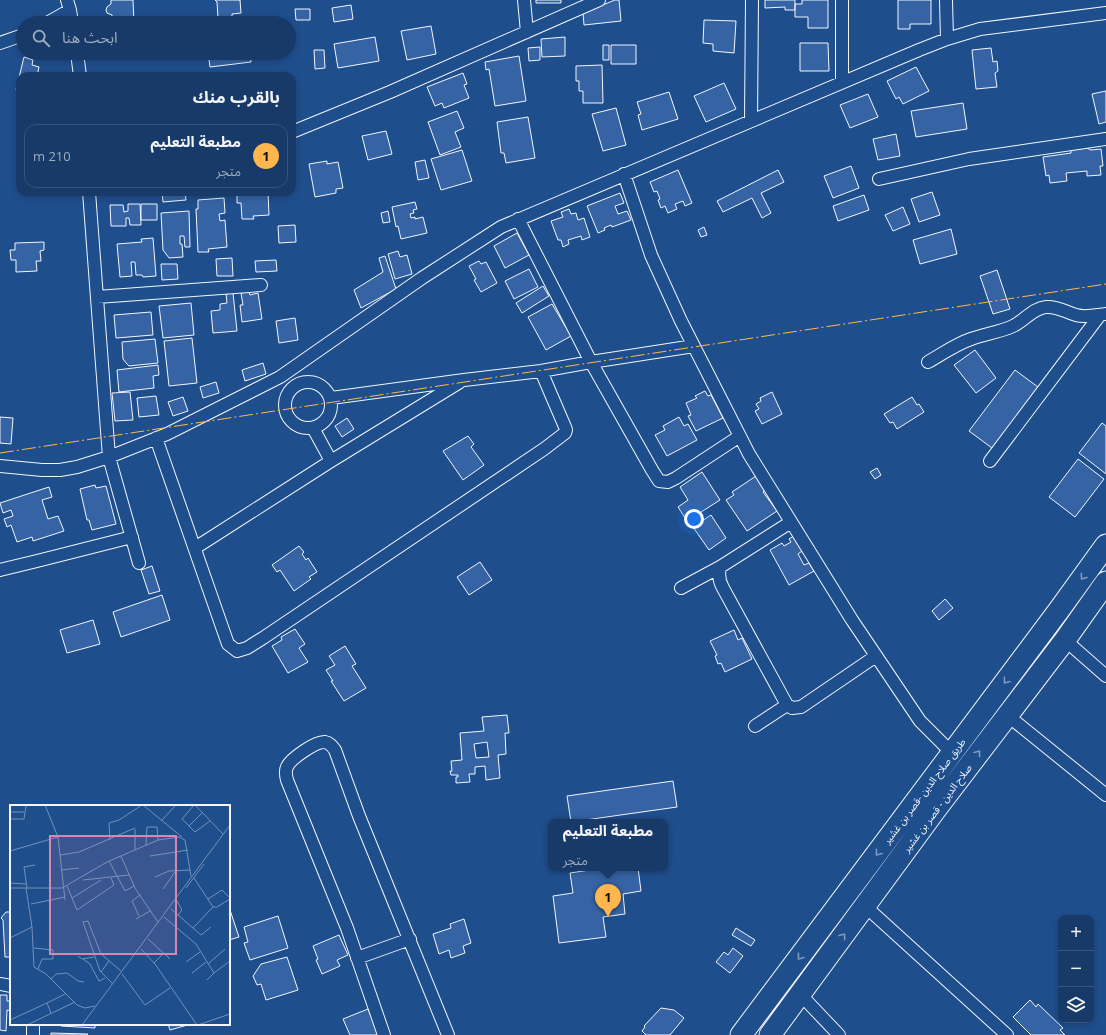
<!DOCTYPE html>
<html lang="ar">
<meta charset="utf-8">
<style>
body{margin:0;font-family:"Open Sans","Noto Sans Arabic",sans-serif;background:#244571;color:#f1f3f6;direction:rtl}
.controls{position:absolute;right:12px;bottom:12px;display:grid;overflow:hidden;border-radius:8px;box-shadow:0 2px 6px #0003}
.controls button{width:36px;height:36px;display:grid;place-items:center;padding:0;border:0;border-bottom:1px solid #36547d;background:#173a69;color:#f1f3f6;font:20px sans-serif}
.you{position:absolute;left:694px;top:519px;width:14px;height:14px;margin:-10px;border:3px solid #fff;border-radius:50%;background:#1a73e8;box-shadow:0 0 0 6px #1a73e833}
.badge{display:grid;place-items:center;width:26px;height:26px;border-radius:50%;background:#ffb74d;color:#111;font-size:13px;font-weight:700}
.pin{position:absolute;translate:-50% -33px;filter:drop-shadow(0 1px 2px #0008)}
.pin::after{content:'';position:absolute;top:21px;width:14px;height:12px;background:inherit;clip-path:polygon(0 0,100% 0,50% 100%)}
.popup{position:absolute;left:548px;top:819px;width:120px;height:52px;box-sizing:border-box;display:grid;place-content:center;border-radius:8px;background:#173a69;filter:drop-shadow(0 1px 3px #0005);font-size:13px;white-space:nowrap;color:#9eadc0}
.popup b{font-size:15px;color:#f1f3f6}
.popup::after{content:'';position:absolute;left:50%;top:100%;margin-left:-8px;border:8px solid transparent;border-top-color:#173a69}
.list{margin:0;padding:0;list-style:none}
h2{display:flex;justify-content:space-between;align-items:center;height:52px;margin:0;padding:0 16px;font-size:17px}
h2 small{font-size:13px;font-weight:400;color:#9eadc0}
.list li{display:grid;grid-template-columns:26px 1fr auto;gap:12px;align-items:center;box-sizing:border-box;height:64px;margin:0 8px 8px;padding:0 8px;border:1px solid #36547d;border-radius:12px}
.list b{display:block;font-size:15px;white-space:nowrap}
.list p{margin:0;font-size:13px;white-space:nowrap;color:#9eadc0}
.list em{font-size:13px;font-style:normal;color:#9eadc0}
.icon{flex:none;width:22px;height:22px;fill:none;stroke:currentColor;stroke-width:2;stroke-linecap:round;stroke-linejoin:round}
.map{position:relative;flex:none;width:1106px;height:1035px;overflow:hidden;direction:ltr}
.search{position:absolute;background:#173a69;box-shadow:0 2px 6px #0003;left:16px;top:16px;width:280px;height:44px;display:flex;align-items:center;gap:10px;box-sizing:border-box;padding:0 14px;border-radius:22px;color:#9eadc0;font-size:15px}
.panel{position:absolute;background:#173a69;box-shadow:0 2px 6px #0003;left:16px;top:72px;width:280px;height:124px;border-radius:12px;direction:rtl}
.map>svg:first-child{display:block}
</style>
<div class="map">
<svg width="1106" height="1035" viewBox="0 0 1106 1035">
<rect width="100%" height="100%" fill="#1f4e8c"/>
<path fill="#3563a3" stroke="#f2f6ff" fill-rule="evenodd" d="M111 0H133L134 23H112V15L107 13 106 10 107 7 111 4Z
M215 0H240L241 13 232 14V17L218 18 217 2Z
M536 0H561V3H536Z
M615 0H619L621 21 584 25 583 13Z
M765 0H795V10H785V7L765 8Z
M802 0H828V28H808V17H795V4H802Z
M898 0H931V24H910V29H898Z
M351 5 353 19 334 22 332 8Z
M295 9H310V20H296Z
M93 17H109V23H93Z
M704 20 736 21 734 53 713 51V44L703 43Z
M431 26 436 54 407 60 401 31Z
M375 37 379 61 338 68 334 44Z
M565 37V56L542 57 541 39Z
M800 43H828L829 71H800Z
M603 45H609V60H603Z
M611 45H636V64H611Z
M540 47V60L529 61 528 48Z
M991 48 993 62 997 61 998 71 995 73 997 87 976 89 972 50Z
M314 50H324L325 68 315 69Z
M208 53H250L251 62 210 67Z
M519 56 526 101 495 106 489 69 486 70 485 62Z
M24 57 33 60 32 65 39 67 37 76H20V91L16 90Z
M602 65 603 103H583V91H579V81H576V66Z
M916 67 929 91 903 104 899 97 896 99 887 81Z
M463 73 467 84 464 85 469 98 444 108 442 103 435 106 427 87Z
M724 83 736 109 706 122 694 96Z
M1106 91V122L1099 124 1092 94Z
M669 92 678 119 642 130 638 115 641 114 637 102Z
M868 94 878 117 850 128 840 105Z
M963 103 967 129 916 137 911 111Z
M616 108 626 145 603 151 592 114Z
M457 111 464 128 455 132 461 147 440 155 428 122Z
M528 117 535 158 506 163 504 153H501L497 122Z
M386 131 392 154 368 160 362 136Z
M896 134 900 156 878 160 873 139Z
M1087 148 1091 150 1101 149 1103 166H1100L1101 175 1087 176V171L1066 173 1067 181 1050 183 1049 175 1046 176 1043 157 1071 153V150Z
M462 150 472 181 441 190 431 159Z
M425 160 429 178 418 180 415 162Z
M327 161V164L338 162 343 188 336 189V193L315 197 309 164Z
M851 166 859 188 833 198 824 176Z
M678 170 692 203 685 206 683 201 675 204 677 209 668 213 665 206 661 208 658 200 660 199 657 191 654 192 650 182Z
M778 170 784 182 761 193 771 213 762 218 752 198 723 212 717 201Z
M162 192H185L186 200 163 202Z
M237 192H268L269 215 253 216 254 219H242L241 203H237Z
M932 192 940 215 919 222 911 199Z
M620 193 624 203 615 206 618 214 627 211 631 220 612 227 611 225 604 228 605 230 598 233 587 206Z
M864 195 869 210 838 221 833 206Z
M224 198 225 213 219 214 220 221 225 220 227 247 208 249 209 252H198L196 209H198V200Z
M415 202 417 209 413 210 414 213 410 214 411 218 415 217V219L423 217 427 233 401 239 398 226 396 227 392 207Z
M128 204H140L141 225H130L129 218H126V226H111L110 205H123L124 212 128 211Z
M141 204H157V220H141Z
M903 207 910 224 893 231 885 215Z
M569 209 571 214 576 213 578 220 584 218 590 237 582 240 581 236 568 240 569 244 563 247 561 240H558L551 221 563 217 561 212Z
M189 211 190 247H185L184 236H180V244H182L183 257 169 258 163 250 161 213Z
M388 211 390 222 383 223 381 213Z
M295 225 296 242 279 243 278 226Z
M704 227 707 235 701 237 698 230Z
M951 229 957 254 920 264 913 240Z
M517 233 529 255 505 268 494 246Z
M153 238 156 276 143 277 142 275H136L135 262H131L132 276 120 277 117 244 142 242 141 239Z
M44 242V250L40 251 41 261H36L37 271 16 272V260H11L10 250H15V243Z
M398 251 400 257 407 255 412 274 395 279 388 254Z
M385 256 396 289 361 308 354 290 383 272 379 258Z
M232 258 233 276H217L216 259Z
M276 260 277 271 256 272 255 261Z
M479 261 481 264 486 262 497 283 481 292 474 280 476 279 469 266Z
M161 264H177L178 279 162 280Z
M529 269 538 287 514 299 505 281Z
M997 270 1010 309 993 314 980 276Z
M543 286 549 296 522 313 516 303Z
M249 292 250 295 258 293 262 319 242 322 240 305H243L241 293Z
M233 293 237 331 213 333 211 311 220 310V304L227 303 226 294Z
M191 303 194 335 163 338 159 306Z
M552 304 571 336 546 350 528 317Z
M151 312 153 335 116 338 114 315Z
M295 318 298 340 279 343 276 321Z
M192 338 197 383 169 386 164 341Z
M155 339 158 363 129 366 127 364 123 359 122 342Z
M975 350 996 378 976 393 954 365Z
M263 363 266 374 245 381 242 370Z
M158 365 159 375 153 376 154 388 119 392 117 370Z
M1015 370 1042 390 996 451 969 431Z
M216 382 219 393 203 398 200 387Z
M705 391 708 396 711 395 723 418 696 431 688 416 691 415 686 403 697 398 695 396Z
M130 392 133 420 115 421 112 393Z
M772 392 782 414 762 424 755 411 759 409 756 404 761 401 760 398Z
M156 396 159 415 139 417 137 398Z
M183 397 188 411 173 416 168 402Z
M912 397 917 405 919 404 924 412 897 429 893 422 890 423 884 414Z
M0 417 13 418 11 444 0 443Z
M679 417 684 426 688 424 697 440 667 456 655 435 665 430 663 426Z
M347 418 354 429 342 437 335 426Z
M1102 423 1106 426V474L1079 453Z
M468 436 474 444 471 447 484 465 463 480 443 451Z
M1078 459 1104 479 1075 517 1049 497Z
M877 468 881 475 875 479 870 472Z
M702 472 720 500 687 521 678 507 688 500 680 487Z
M756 476 765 490 763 492 777 511 747 531 726 500 734 495 732 492Z
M95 485 96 488 106 486 116 524 92 530 89 520H87L80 489Z
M49 487 52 497 42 500 48 519 58 516 64 531 33 541 32 537 17 542 11 525 7 527 4 519 13 516 11 510 3 513 0 503Z
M711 515 726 538 709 550 693 527Z
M794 536 802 551 798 554 804 565 809 563 814 571 789 585 770 550 782 543 784 546 791 542 789 539Z
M299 546 304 552 302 554 306 560 308 558 317 572 309 577 311 579 294 591 280 570 277 572 272 565Z
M480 562 492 580 469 595 457 577Z
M152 566 160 591 149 594 141 570Z
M162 595 170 620 121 637 113 612Z
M945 599 953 608 939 620 932 611Z
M93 620 100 644 67 653 60 630Z
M295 629 305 644 299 648 308 662 288 673 272 646 282 640 281 637Z
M734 630 738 640 742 638 752 659 725 672 721 663 718 664 715 656 717 655 710 641Z
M345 646 356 664 352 666 366 688 344 701 331 681H333L326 670 335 665 329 656Z
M507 715 509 733H505L506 754 498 755 500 778 486 780 485 766 475 767V774H469L470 782 456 783V777H458V775H451L450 771H452L451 761 462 760 460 733 484 731 482 717ZM487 742 489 757 476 758 474 744Z
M673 781 677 807 571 822 567 796Z
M590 868H638L641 891 623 894 625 914 603 917 606 937 559 943 553 896 573 893 570 873 590 870Z
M229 907 239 937 229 940Z
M6 912H11V957H5L3 920 1 918Z
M278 916 288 948 250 960 244 943 248 942 244 927Z
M464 919 471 943 463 946 465 953 451 958 449 950 439 954 433 934 451 928 450 924Z
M736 928 755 940 751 946 732 935Z
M339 935 348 955 337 960 340 966 322 974 316 960 318 959 313 946Z
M733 948 743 956 730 973 716 962 724 952 728 955Z
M287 957 298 990 266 1000 261 984 257 985 253 976 261 964Z
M0 995H7V1001H11V1011L7 1010 6 1031 0 1030Z
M1030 1000 1036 1007 1038 1004 1063 1028 1060 1030 1065 1035H1031L1013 1017Z
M661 1008 674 1010 684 1018 670 1035H646L642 1031 645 1027 644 1026Z
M368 1009 379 1035H350L343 1019Z
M61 1024H95V1028L61 1026Z
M168 1024H191L170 1030Z
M51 1033 88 1034 87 1035H51Z"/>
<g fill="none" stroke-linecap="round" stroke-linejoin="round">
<g stroke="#f2f6ff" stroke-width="14">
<path id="street" d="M67 0 70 10 72 23
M524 0 527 32
M842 0V82
M946 0 947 39
M47 23 70 10
M0 43 23 35
M77 53 80 76
M751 120 752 0
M292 132 390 92 599 0
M624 174 651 255 681 321 749 454 852 620 920 721 952 753
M879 179 969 159 1106 139
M89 192 109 457 139 563
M518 219 591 362 652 470 659 481 668 482 676 478 740 436
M97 297 261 285
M928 362C942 354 956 344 971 339 985 334 1000 332 1013 326 1024 321 1033 308 1046 307 1058 306 1065 312 1076 315 1085 318 1096 315 1106 314
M285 405a23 23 0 1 1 46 0a23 23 0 1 1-46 0Z
M331 398 464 380 541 371 591 362 694 346
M313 428 331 461
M156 438 228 644 237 651 247 648 263 638 544 449 565 433 566 430 565 427 541 371
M990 461 1100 315
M0 466 42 470H60L77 467 109 457 167 434 280 377 422 278 501 227 919 50 947 39 980 29 1106 13
M791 522 720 567C718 575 719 581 723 588L787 705 792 708 801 707 876 656
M195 548 331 461 460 382
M0 570 37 561 132 537
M681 588 720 567
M1065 640 1106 676
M1007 715 1106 795
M755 726 787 705
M865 906 1007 1035
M357 958 410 939
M0 984 11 986
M800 994 839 1035
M33 1035V1024
M384 1035 347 928 287 780C286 776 285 771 287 767 290 759 316 741 325 742 330 743 332 746 335 750L359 816 448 1035"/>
</g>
<g stroke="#f2f6ff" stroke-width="23">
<path id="highway" d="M741 1035 1059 610 1106 545
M770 1035 936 809 1065 640 1106 582"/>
</g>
<use href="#street" stroke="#1f4e8c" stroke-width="12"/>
<use href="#highway" stroke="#1f4e8c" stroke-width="21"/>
<path stroke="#ffb74d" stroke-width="1" stroke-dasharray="14 3 2 3" stroke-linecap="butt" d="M0 453 1106 284"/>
</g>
<defs><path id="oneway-chevron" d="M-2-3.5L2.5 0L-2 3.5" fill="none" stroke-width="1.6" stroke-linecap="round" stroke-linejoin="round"/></defs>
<g stroke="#7e9ac0">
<use href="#oneway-chevron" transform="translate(1083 577) rotate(126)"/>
<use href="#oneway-chevron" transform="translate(1006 681) rotate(127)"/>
<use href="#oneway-chevron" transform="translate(978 753) rotate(-53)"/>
<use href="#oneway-chevron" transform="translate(878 853) rotate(127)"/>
<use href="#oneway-chevron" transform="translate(843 936) rotate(-54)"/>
<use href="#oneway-chevron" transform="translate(800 957) rotate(127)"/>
</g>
<g text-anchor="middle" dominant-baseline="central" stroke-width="3" stroke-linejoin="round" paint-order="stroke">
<g font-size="10" fill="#f2f6ff" stroke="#1f4e8c">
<text transform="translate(924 791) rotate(-53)">طريق صلاح الدين -قصر بن غشير</text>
<text transform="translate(937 808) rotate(-53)">صلاح الدين - قصر بن غشير</text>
</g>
</g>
<g transform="translate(10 805)">
<rect width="220" height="220" fill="#1f4e8c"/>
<path fill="none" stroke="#7391ba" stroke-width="1" d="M35 0 48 32 55 95M133 0 172 32M184 0 172 14 185 27 200 16M185 0 213 29M0 7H14M0 14H14L16 1M151 16 166 0M179 21 192 8M100 35 99 18 109 15 132 0M136 40 137 22H147L148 35M125 45V24M0 46 48 32M50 50 69 47 125 23M111 51 125 83 148 117M140 51 178 45M99 56 115 86 124 81M51 65 69 63M145 72 159 66 180 65M184 73 203 102H207L220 94M73 75 119 70M0 78 16 79M57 81 67 105 104 80 101 73M0 83H16M17 83 14 62 25 60M176 83 194 59M153 84 165 67M62 93 91 75M198 94 212 85 220 93M167 96 172 105 168 110M21 99 55 92M161 104 191 130 201 122M129 111 122 96 130 90M154 112 186 139 204 168 197 175M126 114 140 106M22 122 24 162 36 169 67 200 75 203 85 201M183 123 203 102M0 133 22 122 16 83H52L97 57 148 35 169 32 175 35 181 71M138 134 160 154M24 143 43 145V154H32L28 164M131 144 145 159 187 220M68 151 72 154 84 152M73 154 80 159 89 176 95 173M176 157 190 147M144 158 154 148M198 159 215 144M91 167 99 156M182 168 196 157M204 168 220 156M112 169 135 200 160 183M41 174 46 169 57 168 68 176 74 177M102 178 90 166 73 117 78 116 91 149 111 166M41 208 37 198 55 189M0 215 37 198M17 220 65 197M72 220 220 20M188 220 220 209"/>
<path fill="#da87ad" fill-opacity="0.15" stroke="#da87ad" stroke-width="2" d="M40 31H166V149H40Z"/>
<rect width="220" height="220" fill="none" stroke="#f2f6ff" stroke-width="2"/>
</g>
</svg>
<div class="controls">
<button>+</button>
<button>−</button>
<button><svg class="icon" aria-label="layers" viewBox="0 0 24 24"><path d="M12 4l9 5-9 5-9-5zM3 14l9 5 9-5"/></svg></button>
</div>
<div class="you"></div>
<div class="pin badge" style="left:608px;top:917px">1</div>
<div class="popup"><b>مطبعة التعليم</b>متجر</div>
<div class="search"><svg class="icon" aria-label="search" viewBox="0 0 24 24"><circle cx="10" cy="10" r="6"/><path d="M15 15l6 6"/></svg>ابحث هنا</div>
<section class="panel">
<h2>بالقرب منك<small></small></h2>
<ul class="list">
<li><span class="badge">1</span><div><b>مطبعة التعليم</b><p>متجر</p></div><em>210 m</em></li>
</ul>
</section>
</div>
